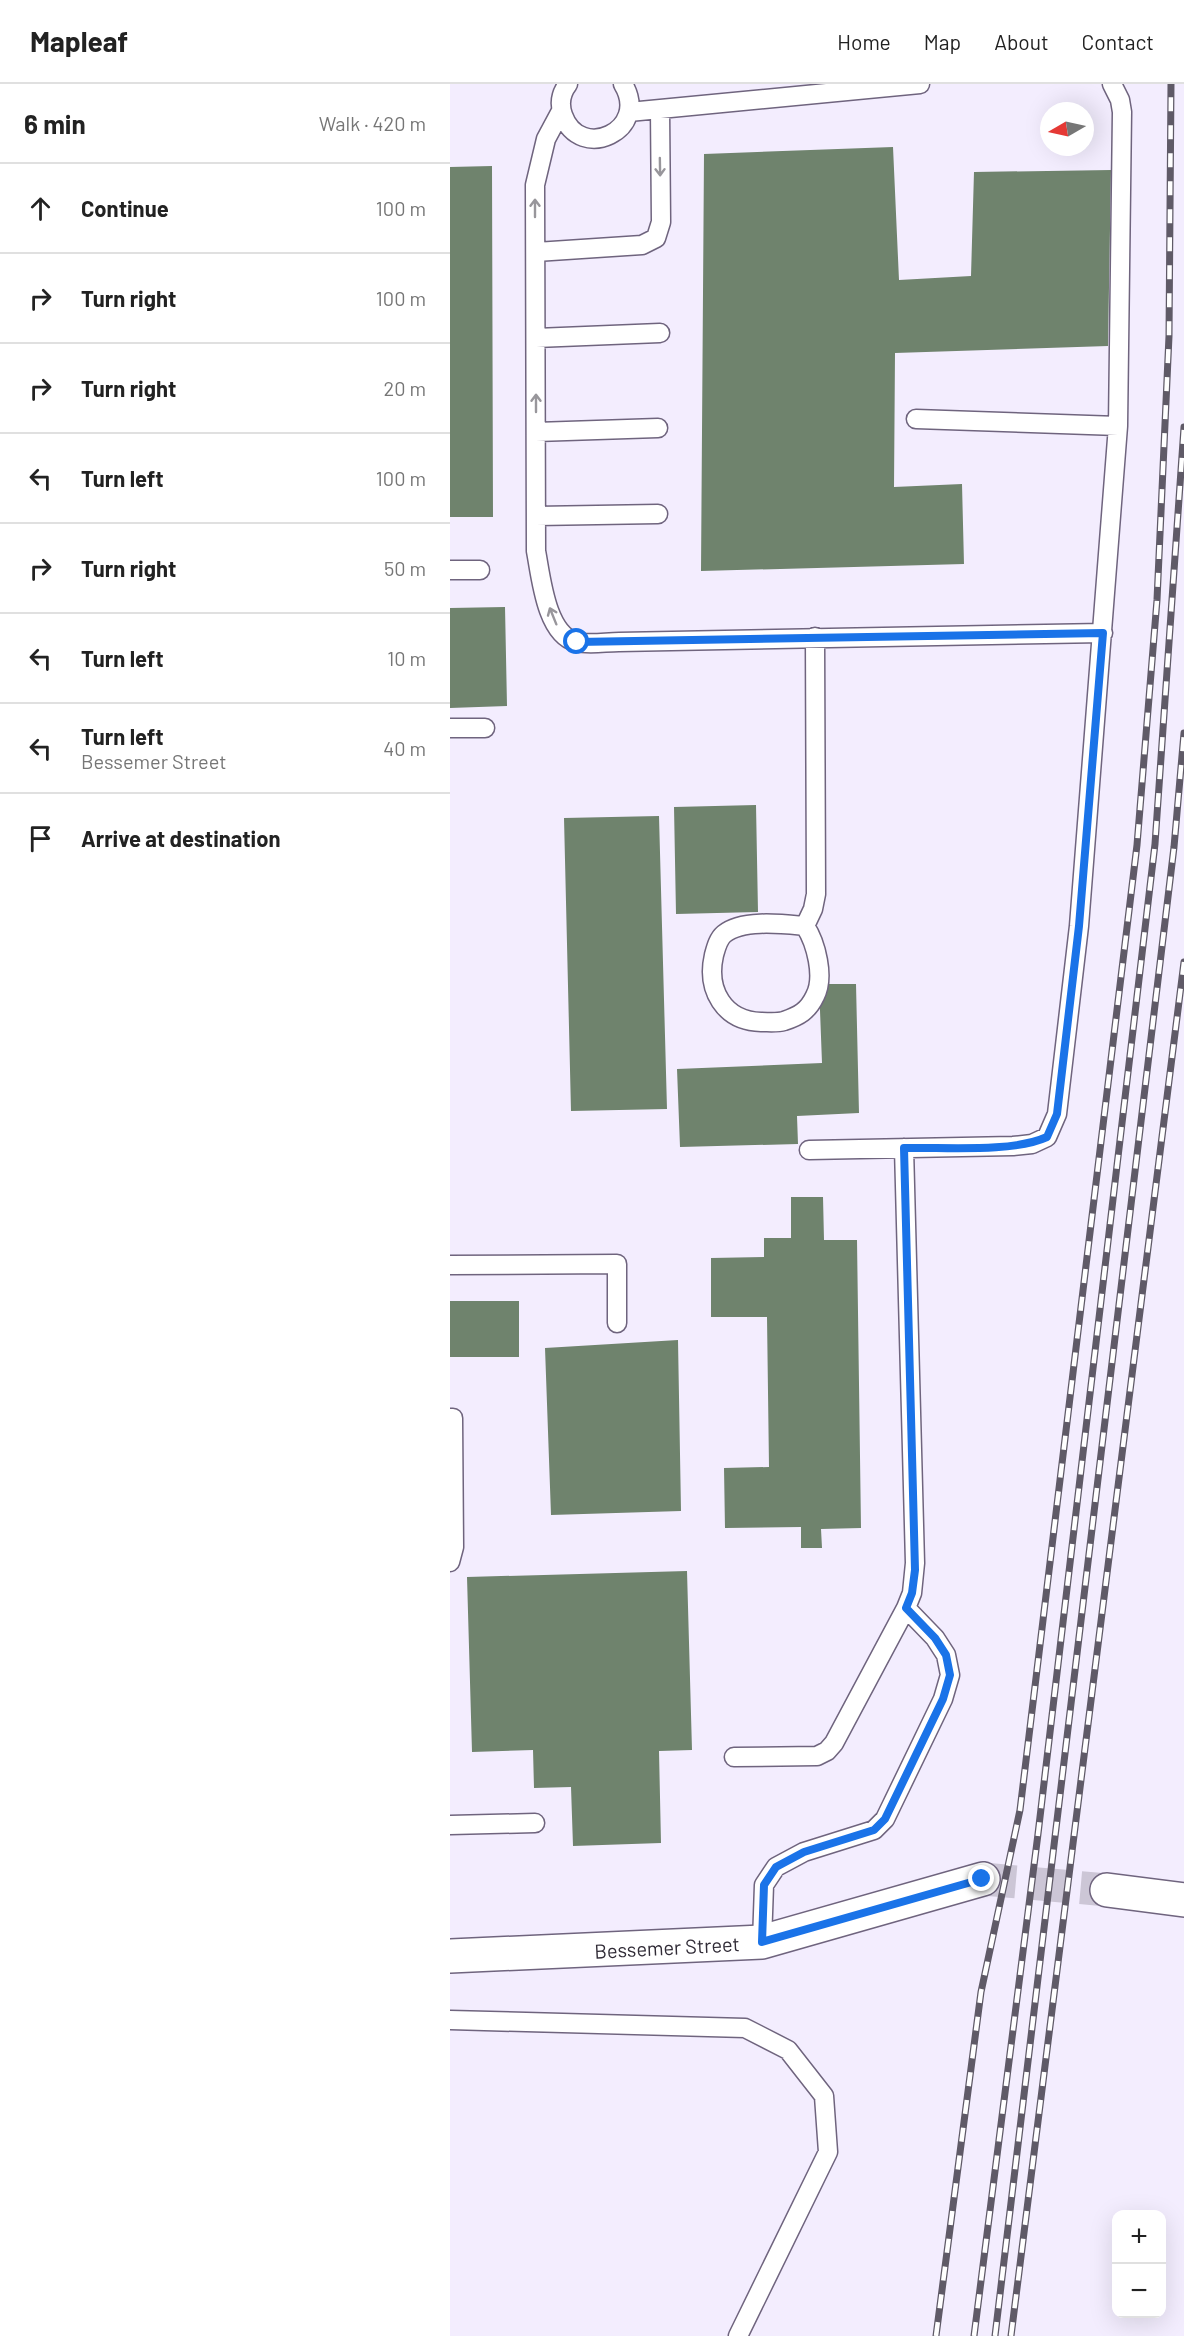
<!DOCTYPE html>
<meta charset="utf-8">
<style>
body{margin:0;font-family:Barlow,sans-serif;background:#f2f2f2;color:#222}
.controls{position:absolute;right:18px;bottom:18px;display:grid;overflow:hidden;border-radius:12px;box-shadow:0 6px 24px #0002}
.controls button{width:54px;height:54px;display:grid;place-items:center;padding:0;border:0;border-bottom:2px solid #e0e0e0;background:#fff;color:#222;font:30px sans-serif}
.compass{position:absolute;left:590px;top:18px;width:54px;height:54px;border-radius:50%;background:#fff;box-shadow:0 6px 24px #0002;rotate:261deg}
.stop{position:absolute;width:18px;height:18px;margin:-14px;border:4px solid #1a73e8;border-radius:50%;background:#fff}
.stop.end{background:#1a73e8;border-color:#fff;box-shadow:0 2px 6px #0008}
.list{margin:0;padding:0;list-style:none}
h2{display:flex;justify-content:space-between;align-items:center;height:78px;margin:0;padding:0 24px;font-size:26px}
h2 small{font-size:20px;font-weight:400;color:#767676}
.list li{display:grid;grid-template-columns:39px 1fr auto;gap:18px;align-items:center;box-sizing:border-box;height:90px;padding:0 24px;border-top:2px solid #e0e0e0}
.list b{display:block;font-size:22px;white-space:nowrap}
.list p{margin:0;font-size:20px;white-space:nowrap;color:#767676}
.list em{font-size:20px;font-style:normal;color:#767676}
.icon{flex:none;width:33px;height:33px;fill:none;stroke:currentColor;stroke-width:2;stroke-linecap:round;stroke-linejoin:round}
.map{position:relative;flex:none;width:734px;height:2252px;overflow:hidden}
header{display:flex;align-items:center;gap:36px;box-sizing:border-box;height:84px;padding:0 30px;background:#fff;border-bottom:2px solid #e0e0e0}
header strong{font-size:28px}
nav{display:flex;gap:33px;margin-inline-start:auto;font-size:21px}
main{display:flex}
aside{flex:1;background:#fff}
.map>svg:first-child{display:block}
</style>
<header>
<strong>Mapleaf</strong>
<nav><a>Home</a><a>Map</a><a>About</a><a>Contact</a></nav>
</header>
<main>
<aside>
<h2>6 min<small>Walk · 420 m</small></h2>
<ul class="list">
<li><svg class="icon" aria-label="ahead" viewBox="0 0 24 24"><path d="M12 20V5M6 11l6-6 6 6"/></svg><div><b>Continue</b></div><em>100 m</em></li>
<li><svg class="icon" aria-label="right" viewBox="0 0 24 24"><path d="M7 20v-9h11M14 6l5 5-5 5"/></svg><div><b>Turn right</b></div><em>100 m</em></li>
<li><svg class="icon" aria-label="right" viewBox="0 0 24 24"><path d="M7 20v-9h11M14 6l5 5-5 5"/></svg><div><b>Turn right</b></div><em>20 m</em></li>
<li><svg class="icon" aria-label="left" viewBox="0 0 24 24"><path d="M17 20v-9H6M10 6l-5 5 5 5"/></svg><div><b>Turn left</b></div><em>100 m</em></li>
<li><svg class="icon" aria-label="right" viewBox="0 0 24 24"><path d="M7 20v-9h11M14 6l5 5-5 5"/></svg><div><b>Turn right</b></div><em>50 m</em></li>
<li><svg class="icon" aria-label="left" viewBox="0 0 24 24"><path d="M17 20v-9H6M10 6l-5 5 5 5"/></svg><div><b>Turn left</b></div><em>10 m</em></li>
<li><svg class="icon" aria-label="left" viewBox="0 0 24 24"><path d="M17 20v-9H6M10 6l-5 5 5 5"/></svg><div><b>Turn left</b><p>Bessemer Street</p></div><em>40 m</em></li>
<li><svg class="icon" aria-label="arrive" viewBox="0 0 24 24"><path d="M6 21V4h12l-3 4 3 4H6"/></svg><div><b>Arrive at destination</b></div></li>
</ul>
</aside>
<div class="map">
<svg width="734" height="2252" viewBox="0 0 734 2252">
<rect width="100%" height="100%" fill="#f3edfe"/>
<path fill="#6f836d" d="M443 63 449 196 521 192 524 88 661 86 658 262 445 269 444 403 512 400 514 480 251 487 254 70Z
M42 82 43 433H0V83Z
M55 523 57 622 0 624V524Z
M306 721 308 828 226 830 224 723Z
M209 732 217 1025 121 1027 114 734Z
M369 900H406L409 1029 347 1032 348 1060 230 1063 227 985 372 979Z
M341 1113H373L374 1156H407L411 1444 371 1445 372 1464H351V1443L275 1444 274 1384 319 1383 317 1233H261V1174L314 1173V1154H341Z
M0 1217H69V1273H0Z
M228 1256 231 1427 101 1431 95 1264Z
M237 1487 242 1666 209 1667 211 1759 123 1762 121 1703 84 1704 83 1666 22 1668 17 1493Z"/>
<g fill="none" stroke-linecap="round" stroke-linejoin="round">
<path stroke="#ccc6d6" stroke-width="33" stroke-dasharray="33 16" stroke-linecap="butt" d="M533 1795 657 1806"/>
<g stroke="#6f647e" stroke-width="21">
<path id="lane" d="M118 0C111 9 109 20 113 31 130 79 201 46 173 0
M111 27 96 55 85 101 86 467C91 493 96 550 126 558 139 561 156 558 169 558L653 549
M179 28 470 0
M86 168 192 161 206 154 211 138 210 25
M86 254 210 249
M466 335 668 342 672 28 670 16 662 0
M86 348 208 344
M86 432 208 430
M0 486H30
M0 644H35
M355 842C366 859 375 893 365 912 358 927 349 932 334 937 327 939 319 938 311 938 274 937 256 906 264 871 266 864 268 855 274 850 292 835 333 840 355 842L363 825 366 810 365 553
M359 1066 563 1062 582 1060 597 1053 607 1030 629 842 668 342
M0 1181 167 1180V1239
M0 1334H3L4 1463 0 1478
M284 1673 367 1672 377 1667 384 1659 456 1524 462 1509 465 1479 454 1064
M0 1741 85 1739
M312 1858 314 1801 326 1783 354 1768 424 1746 435 1735 493 1615 500 1591 496 1571 485 1554 456 1524
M0 1936 295 1944 338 1966 374 2012 378 2068 288 2252"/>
</g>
<g stroke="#6f647e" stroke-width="36">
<path id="street" d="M657 1806 734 1816
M0 1872 312 1858 533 1795"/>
</g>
<use href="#lane" stroke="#fff" stroke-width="18"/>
<use href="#street" stroke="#fff" stroke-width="33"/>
<g stroke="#5f5a67" stroke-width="7">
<path id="rail" d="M486 2252 531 1908 570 1726 687 761 707 516 719 252 721 0
M524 2252 588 1750 705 760 734 343
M545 2252 724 763 734 649
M561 2252 734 878"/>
</g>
<use href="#rail" stroke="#fff" stroke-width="4.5" stroke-dasharray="14" stroke-linecap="butt"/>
</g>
<defs><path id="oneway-shaft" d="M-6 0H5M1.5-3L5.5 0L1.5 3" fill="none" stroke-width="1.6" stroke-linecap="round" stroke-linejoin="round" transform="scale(1.5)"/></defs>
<g stroke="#98969b">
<use href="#oneway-shaft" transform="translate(210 83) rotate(89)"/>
<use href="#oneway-shaft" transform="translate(85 124) rotate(-90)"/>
<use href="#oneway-shaft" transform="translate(86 319) rotate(-90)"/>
<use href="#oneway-shaft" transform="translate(103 532) rotate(-112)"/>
</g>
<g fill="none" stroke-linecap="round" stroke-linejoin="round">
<path stroke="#1a73e8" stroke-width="8" d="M127 558 653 549 629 842 607 1030 597 1053C562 1069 494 1063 454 1064L465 1486 462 1509 456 1524 485 1554 496 1571 500 1591 493 1615 435 1735 424 1746 354 1768 326 1783 314 1801 312 1858 532 1795"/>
</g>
<g text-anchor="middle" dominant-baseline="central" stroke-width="4.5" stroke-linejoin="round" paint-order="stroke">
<g font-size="20" fill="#312c37" stroke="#fff">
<text transform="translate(217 1863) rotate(-3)">Bessemer Street</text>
</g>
</g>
</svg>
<div class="controls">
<button>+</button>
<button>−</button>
</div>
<svg class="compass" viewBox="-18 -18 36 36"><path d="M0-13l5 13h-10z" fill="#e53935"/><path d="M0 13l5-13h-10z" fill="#767676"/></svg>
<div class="stop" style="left:127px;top:558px"></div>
<div class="stop end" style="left:532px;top:1795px"></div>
</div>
</main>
